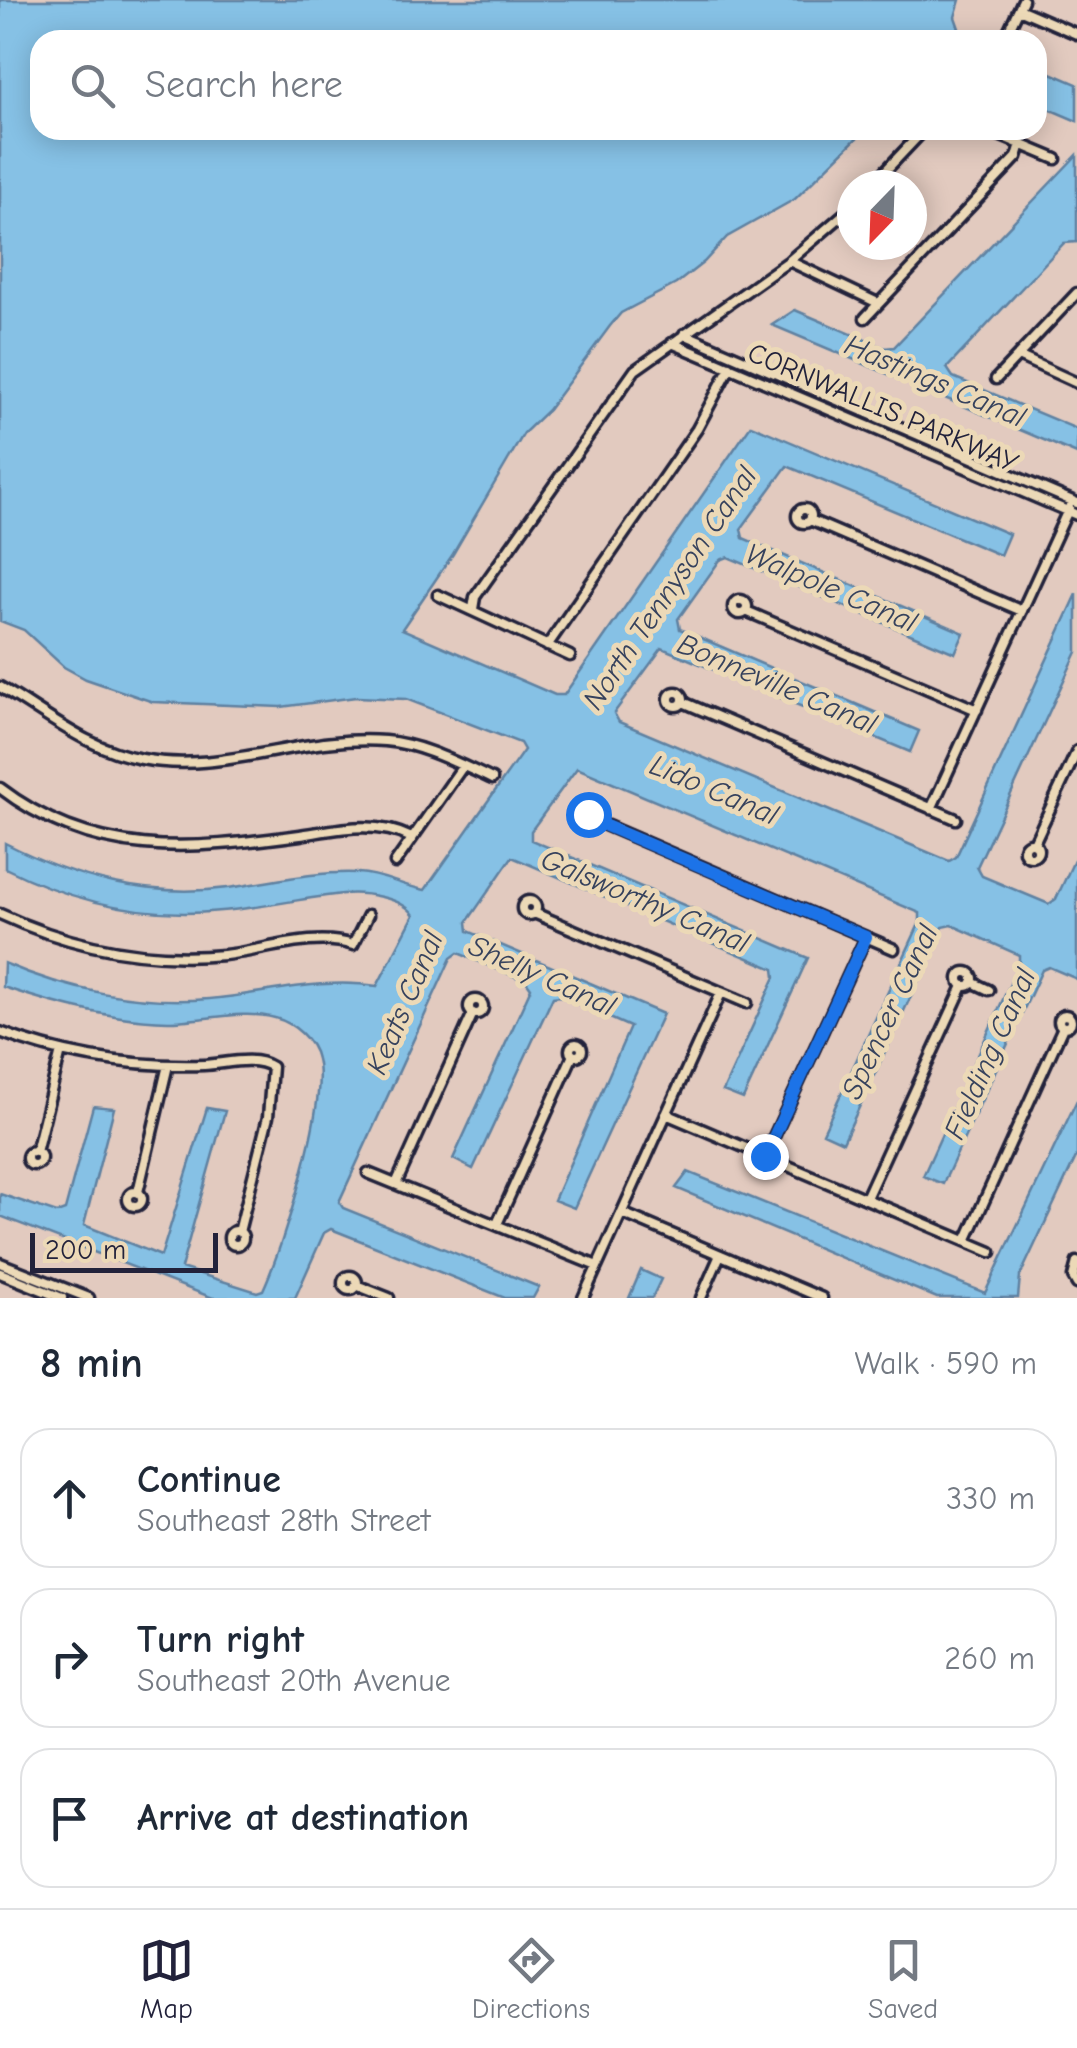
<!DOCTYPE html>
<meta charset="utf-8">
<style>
body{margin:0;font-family:"Comic Neue",sans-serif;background:#f2f2f3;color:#1f2937}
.compass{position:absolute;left:837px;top:170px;width:90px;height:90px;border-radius:50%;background:#fff;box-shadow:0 5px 25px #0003;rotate:203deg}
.scale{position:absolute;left:30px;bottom:25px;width:188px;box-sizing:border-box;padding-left:10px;border:5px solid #22223b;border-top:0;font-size:28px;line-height:35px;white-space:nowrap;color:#22223b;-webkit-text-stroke:8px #ecd9b7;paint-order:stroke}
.stop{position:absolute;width:30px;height:30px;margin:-22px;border:8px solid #1a73e8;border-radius:50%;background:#fff}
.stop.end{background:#1a73e8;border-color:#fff;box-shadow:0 2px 10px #0008}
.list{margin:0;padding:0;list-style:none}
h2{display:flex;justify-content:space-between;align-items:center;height:130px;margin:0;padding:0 40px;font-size:42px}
h2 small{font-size:32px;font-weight:400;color:#747a83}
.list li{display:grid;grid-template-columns:65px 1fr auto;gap:30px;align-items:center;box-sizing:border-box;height:140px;margin:0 20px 20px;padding:0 20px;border:2px solid #e0e1e3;border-radius:30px}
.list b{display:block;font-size:38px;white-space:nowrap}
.list p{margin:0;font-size:32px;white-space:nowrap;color:#747a83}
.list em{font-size:32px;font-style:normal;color:#747a83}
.icon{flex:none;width:55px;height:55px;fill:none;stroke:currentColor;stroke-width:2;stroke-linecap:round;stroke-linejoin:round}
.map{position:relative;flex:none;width:1077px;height:1298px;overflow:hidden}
.search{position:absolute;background:#fff;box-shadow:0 5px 25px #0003;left:30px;right:30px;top:30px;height:110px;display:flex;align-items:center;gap:25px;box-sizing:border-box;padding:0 35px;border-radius:30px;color:#747a83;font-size:38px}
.sheet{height:610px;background:#fff}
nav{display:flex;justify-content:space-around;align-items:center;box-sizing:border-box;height:140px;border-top:2px solid #e0e1e3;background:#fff;font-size:28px;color:#747a83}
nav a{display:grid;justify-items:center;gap:5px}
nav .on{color:#22223b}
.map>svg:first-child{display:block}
</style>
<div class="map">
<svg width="1077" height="1298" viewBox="0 0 1077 1298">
<rect width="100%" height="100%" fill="#e2cabf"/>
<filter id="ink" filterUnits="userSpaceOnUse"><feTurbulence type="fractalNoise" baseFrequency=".01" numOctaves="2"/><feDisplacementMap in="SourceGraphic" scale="20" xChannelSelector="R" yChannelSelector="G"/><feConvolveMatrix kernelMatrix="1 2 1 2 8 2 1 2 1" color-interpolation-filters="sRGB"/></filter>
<g filter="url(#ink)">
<path fill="#86c1e5" stroke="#5e81a1" stroke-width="2.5" d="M0 0H960L955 17 961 34 975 40H40V130H865L795 199 727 237 704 262 676 284 621 313 610 326 548 410 524 433 453 554 402 629 555 695H564L751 425 1009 534 1000 555 787 466 741 529 743 538 964 633 955 653 728 557 720 560 678 619 680 629 919 731 910 752 662 648 614 713 619 722 949 861 956 857 1077 594V652L977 867 982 876 1049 904 1056 899 1077 854V979L1049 967 1042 970 943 1184 923 1176 1019 964V955L952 925 943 927 843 1142 823 1133 920 922V913L577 768 531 831V840L808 958 743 1099 723 1091 775 977 774 969 512 857 467 922 468 931 663 1014 574 1208 554 1200 630 1027 560 996 553 997 473 1169 453 1159 531 988 526 981 458 953 451 958 339 1202 343 1208 539 1287 533 1298H505L331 1229 324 1233 295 1298H213L0 1216V1194L57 1213 65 1210 93 1106 114 1108 84 1225 161 1256 207 1108 225 1111 181 1268 257 1292 263 1290C283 1247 328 1103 317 1059 313 1040 294 1023 275 1018 244 1009 201 1021 168 1021 112 1020 56 1005 3 987L4 963C66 990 140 1005 209 999 266 994 321 977 377 986L414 915C402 897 363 892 343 894 302 898 262 908 221 911 144 919 73 902 5 868V843C76 879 148 898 228 888 271 882 315 871 358 873 382 874 402 886 425 890L524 750 520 743 406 699 356 697 281 707 153 702 86 679 64 667 24 630 0 621Z
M1037 67 1077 84V121L1037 104Z
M1077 155V242L1064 243 947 368 953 377 1077 429V454L772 325 795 310 884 348 894 347Z
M1077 1100V1155L1020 1276 1018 1298H937L676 1188 688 1172 985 1293Z
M641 1270 661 1279 652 1298H629Z"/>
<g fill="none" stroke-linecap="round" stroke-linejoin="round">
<g stroke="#22223b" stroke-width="15">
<path id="minor" d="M1019 9 1077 34
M1004 40 1023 0
M987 130 1056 159
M872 185 924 130
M789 261 878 303
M865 318 1017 157 1021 144
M684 334 1077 503
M672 343 1077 515
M1018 356 1077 383
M996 379 1077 293
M797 516a7 7 0 1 1 14 0a7 7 0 1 1-14 0Z
M810 520 1022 611
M438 595 570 656
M733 607a7 7 0 1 1 14 0a7 7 0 1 1-14 0Z
M473 609 475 597 635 370 789 261 852 207
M746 611 977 710
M547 646 697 429 730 367
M0 687C47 714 86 749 142 759 223 775 303 734 385 741 422 744 459 764 492 779
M669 699a7 7 0 1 1 14 0a7 7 0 1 1-14 0Z
M683 702 956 819
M0 788C94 860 190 850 300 835 340 829 375 820 412 838
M931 809 1069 508
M585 818a7 7 0 1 1 14 0a7 7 0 1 1-14 0Z
M598 822 894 949
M1024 850a7 7 0 1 1 14 0a7 7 0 1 1-14 0Z
M1034 843 1077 751
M395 863 463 766
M522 908a7 7 0 1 1 14 0a7 7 0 1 1-14 0Z
M534 913 747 1003
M0 914C71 947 145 962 224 955 264 951 314 932 353 945L368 915
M959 979a7 7 0 1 1 14 0a7 7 0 1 1-14 0Z
M972 982 989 990
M469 1007a7 7 0 1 1 14 0a7 7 0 1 1-14 0Z
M1059 1021a6 6 0 1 1 12 0a6 6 0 1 1-12 0Z
M0 1032C65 1057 134 1067 204 1065 226 1064 253 1055 272 1067L268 1117 239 1232
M570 1050a6 6 0 1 1 12 0a6 6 0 1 1-12 0Z
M666 1114 991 1252
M27 1158a7 7 0 1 1 14 0a7 7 0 1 1-14 0Z
M36 1152 61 1051
M765 1156 866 937
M368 1173 597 1266
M396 1184 473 1013
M138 1192 168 1065
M128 1199a7 7 0 1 1 14 0a7 7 0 1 1-14 0Z
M866 1198 963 986
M622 1213 822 1298
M497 1224 573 1055
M229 1238a7 7 0 1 1 14 0a7 7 0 1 1-14 0Z
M966 1241 1063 1027
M1077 1262 1073 1277 1077 1284
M0 1263 89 1298
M0 1273 62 1298
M343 1283a7 7 0 1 1 14 0a7 7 0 1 1-14 0Z
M356 1285 389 1298
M583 1298 721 993
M701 1298 720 1255"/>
</g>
<use href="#minor" stroke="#ecd9b7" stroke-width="8"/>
</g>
</g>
<g fill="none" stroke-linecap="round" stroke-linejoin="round" filter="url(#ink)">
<path stroke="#1a73e8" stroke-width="12" d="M588 814 595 813 598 822 606 826 866 937 765 1156"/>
</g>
<g text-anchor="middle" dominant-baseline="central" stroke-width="10" stroke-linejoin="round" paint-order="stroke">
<g font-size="28" fill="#22223b" stroke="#ecd9b7">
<text transform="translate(883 408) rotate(23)">CORNWALLIS PARKWAY</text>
</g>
<g font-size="30" font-style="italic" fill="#36425d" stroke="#ecd9b7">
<text transform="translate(935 381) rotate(23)">Hastings Canal</text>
<text transform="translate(670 588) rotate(-56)">North Tennyson Canal</text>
<text transform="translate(831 588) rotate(23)">Walpole Canal</text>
<text transform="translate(777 684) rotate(23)">Bonneville Canal</text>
<text transform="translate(714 790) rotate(23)">Lido Canal</text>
<text transform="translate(645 901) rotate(23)">Galsworthy Canal</text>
<text transform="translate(542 976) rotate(24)">Shelly Canal</text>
<text transform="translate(405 1003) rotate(-67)">Keats Canal</text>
<text transform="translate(890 1012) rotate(-65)">Spencer Canal</text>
<text transform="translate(990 1054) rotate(-66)">Fielding Canal</text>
</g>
</g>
</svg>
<svg class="compass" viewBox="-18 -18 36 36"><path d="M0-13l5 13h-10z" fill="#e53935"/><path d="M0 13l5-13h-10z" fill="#747a83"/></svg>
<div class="scale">200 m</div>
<div class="stop" style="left:588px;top:814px"></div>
<div class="stop end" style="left:765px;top:1156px"></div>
<div class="search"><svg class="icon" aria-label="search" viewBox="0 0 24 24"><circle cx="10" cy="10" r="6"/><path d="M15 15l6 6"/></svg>Search here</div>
</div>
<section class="sheet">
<h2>8 min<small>Walk · 590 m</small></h2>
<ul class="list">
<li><svg class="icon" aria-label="ahead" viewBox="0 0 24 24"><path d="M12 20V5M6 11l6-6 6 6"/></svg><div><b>Continue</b><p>Southeast 28th Street</p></div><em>330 m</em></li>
<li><svg class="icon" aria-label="right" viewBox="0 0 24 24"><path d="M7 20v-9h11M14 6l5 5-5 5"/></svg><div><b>Turn right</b><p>Southeast 20th Avenue</p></div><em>260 m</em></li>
<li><svg class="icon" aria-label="arrive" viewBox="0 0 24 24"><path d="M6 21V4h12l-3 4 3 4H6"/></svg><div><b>Arrive at destination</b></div></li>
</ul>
</section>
<nav>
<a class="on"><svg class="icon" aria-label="map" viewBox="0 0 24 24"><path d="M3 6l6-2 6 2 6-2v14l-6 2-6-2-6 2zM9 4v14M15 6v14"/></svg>Map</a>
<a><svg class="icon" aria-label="directions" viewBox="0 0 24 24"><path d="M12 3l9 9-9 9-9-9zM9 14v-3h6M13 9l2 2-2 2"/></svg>Directions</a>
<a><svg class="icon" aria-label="saved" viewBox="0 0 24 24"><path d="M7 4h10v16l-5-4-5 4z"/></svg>Saved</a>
</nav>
